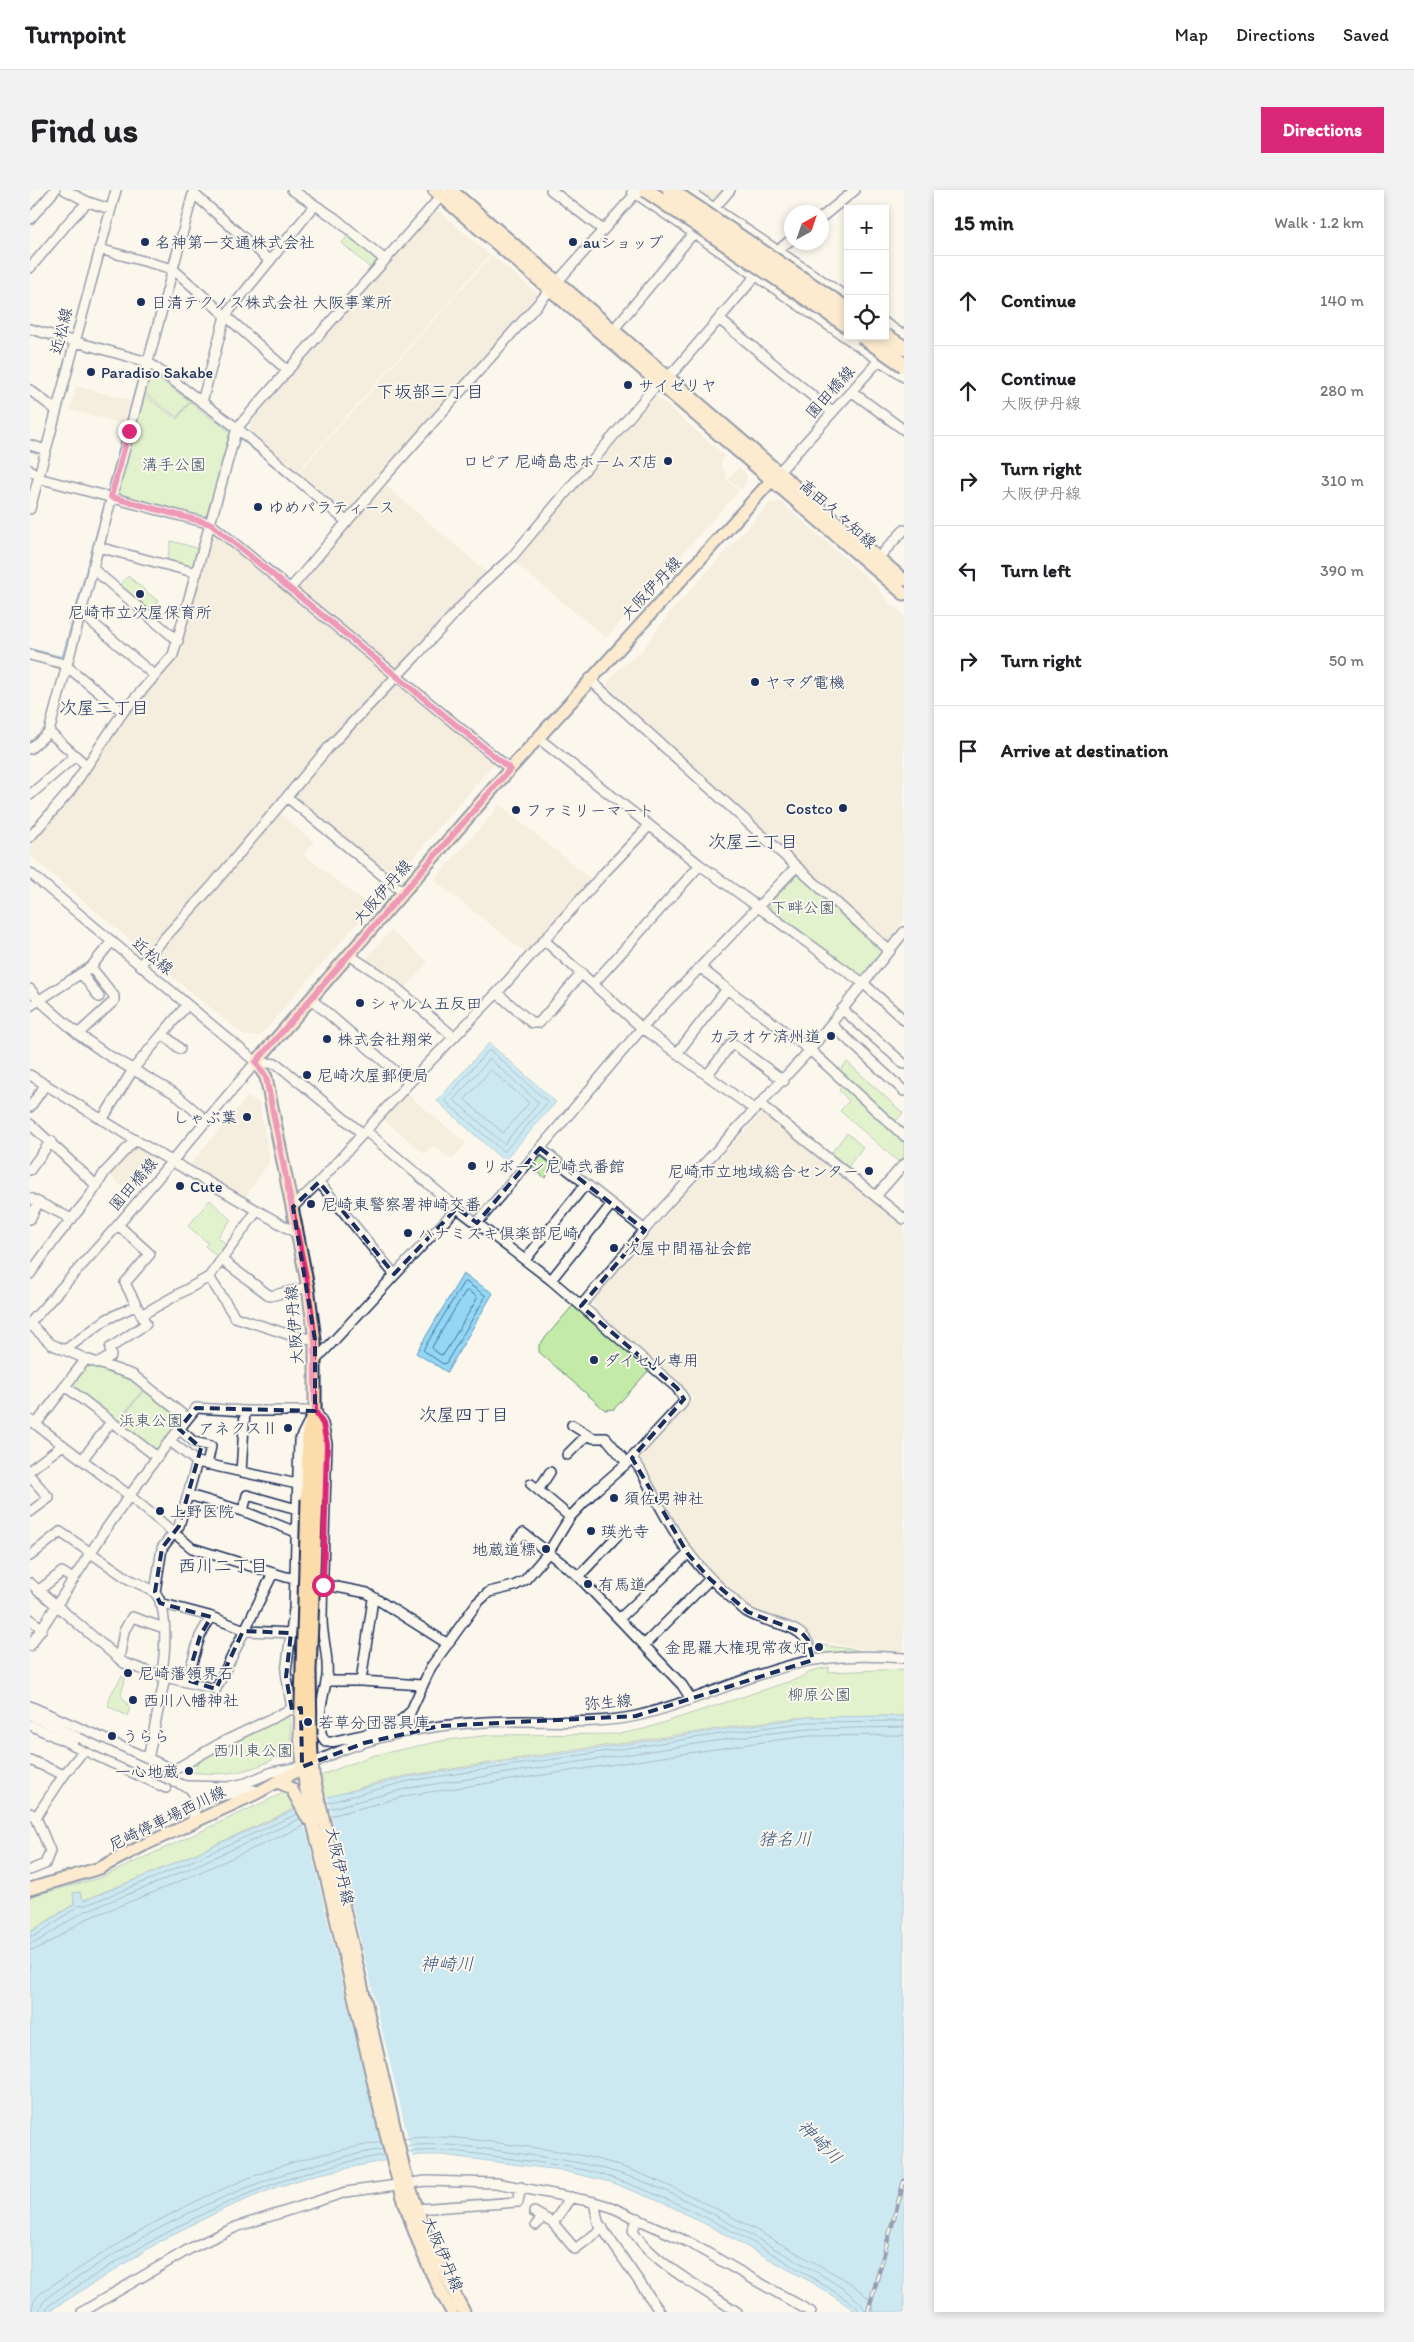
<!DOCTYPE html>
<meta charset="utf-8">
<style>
body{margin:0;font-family:Itim,"Klee One",sans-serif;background:#f2f2f2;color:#202124}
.controls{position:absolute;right:15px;top:15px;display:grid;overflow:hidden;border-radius:0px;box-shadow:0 2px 8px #0003}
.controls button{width:45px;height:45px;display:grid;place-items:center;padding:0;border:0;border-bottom:1px solid #e0e0e0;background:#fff;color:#202124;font:25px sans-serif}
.compass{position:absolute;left:754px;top:15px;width:45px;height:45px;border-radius:50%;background:#fff;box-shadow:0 2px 8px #0003;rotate:40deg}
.stop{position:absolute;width:15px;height:15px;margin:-11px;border:4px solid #db2777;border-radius:50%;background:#fff}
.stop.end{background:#db2777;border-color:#fff;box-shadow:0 1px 5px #0008}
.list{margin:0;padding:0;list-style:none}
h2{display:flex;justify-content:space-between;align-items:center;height:65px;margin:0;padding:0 20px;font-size:21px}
h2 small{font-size:16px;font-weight:400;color:#757577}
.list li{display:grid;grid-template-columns:32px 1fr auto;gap:15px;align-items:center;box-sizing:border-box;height:90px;padding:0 20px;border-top:1px solid #e0e0e0}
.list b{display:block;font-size:19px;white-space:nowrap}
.list p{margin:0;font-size:16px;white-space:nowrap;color:#757577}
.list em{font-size:16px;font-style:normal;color:#757577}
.icon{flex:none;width:28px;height:28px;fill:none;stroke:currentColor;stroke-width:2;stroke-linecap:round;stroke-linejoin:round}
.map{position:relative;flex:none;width:874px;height:2122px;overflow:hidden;border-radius:0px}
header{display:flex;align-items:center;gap:30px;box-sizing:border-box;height:70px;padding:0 25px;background:#fff;border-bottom:1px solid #e0e0e0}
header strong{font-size:24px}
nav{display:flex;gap:28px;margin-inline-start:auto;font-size:18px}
.intro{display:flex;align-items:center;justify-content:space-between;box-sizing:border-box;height:120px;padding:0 30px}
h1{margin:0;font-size:35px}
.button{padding:12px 22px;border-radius:0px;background:#db2777;color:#fff;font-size:18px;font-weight:700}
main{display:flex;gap:30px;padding:0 30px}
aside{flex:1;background:#fff;border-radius:0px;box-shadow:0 2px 8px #0003}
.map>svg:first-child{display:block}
</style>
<header>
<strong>Turnpoint</strong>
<nav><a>Map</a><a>Directions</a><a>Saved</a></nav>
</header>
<div class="intro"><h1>Find us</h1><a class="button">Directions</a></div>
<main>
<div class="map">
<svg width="874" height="2122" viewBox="0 0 874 2122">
<rect width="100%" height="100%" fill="#fbf7ec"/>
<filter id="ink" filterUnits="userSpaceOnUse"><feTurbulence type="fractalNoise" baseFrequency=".02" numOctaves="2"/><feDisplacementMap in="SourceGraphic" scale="10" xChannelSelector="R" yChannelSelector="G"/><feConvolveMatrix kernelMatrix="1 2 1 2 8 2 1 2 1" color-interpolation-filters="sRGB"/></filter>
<g filter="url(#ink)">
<path fill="#ede2cc" d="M666 0H695L688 9 682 11Z
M409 21 460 65 267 282 220 240V233L404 22Z
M462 65 510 106 320 320 314 321 269 282Z
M46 196 100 210 94 234 40 220Z
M626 206 695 266 691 270V276L695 281 697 290 709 301 576 448 485 373Z
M709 277 716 283V293L711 300 698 289Z
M354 294 458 383 371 477 365 480 267 398Z
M751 312 843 393 860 413 874 425V730L859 750H854L578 497V492L591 477 609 464 643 419 740 313Z
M187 344 358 484V489L287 565 119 761 112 760 0 666V655L27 624 95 526 149 463 182 347Z
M369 492 462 572V576L363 691 265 610V603L363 493Z
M470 615 562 690 496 763 404 690Z
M250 624 284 652 274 665 341 717 230 846H215L125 773V766Z
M361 740 398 772 374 800 333 772Z
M377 904 436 953 422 970 403 955 395 964 354 930Z
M217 907 229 912 240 971 213 1010 162 978 161 973Z
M732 924H737L874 1034V1462L833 1459 783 1450 771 1437 717 1417 679 1383 661 1361 607 1267 664 1208 564 1122 563 1110 662 996Z
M105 955 121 965V970L96 1000 77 983Z"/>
<path fill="#c3eba7" stroke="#6f8d82" d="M319 44 346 67 347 70 340 78 312 53Z
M119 182 160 211 147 227 113 202Z
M112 204 147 229 160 212 200 242 178 324 172 327 92 305 86 299Z
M141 351 167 358 163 375 160 377 137 371Z
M98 386 128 411 120 420 90 395Z
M769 685 851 762V765L833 785H830L740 718 739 715 766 686Z
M817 872 873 923 860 937 874 950V970L871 974 810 921 819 911 809 900 817 890 809 882Z
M817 943 833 957 818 977 801 963Z
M515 966 526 974 515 988 500 976 509 967Z
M180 1010 201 1030 188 1047 198 1056 189 1068 175 1056 178 1053 158 1036Z
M545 1113 620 1179 584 1219 575 1220 509 1162V1155Z
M56 1173 101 1188 114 1198 87 1233 41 1197 40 1194Z
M115 1199 152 1227 125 1261 88 1233Z
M791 1455 828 1460V1462L789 1464 786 1460 791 1458Z
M799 1477V1482L874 1479V1526L778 1527 749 1530 499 1567 376 1586 339 1595 264 1619 122 1683 53 1710 50 1702 43 1703 44 1714 0 1742V1706L70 1688 299 1582 341 1566 416 1550 462 1545 589 1544 614 1539 767 1489 784 1480Z
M92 1486 95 1489 91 1505 100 1518 97 1526 78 1516 81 1504Z
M255 1524 260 1525 261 1554 257 1563C217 1583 202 1586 157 1582L156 1577Z"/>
<path fill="#93d7f5" stroke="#6394b9" d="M459 853 526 912 474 971 407 911Z
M433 1084 463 1103 417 1182 386 1163Z
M874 1526V2122H827L783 2093 683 2038 636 2014 580 1992 530 1980 412 1965H391L352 1971 285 1985 247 1997 196 2018 137 2047 18 2122H0V1743L45 1714 43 1704 49 1702 54 1711 124 1682 265 1620 297 1607 377 1587 778 1527Z"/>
<path fill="#fbf7ec" d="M297 1605 314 1682 383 1969 355 1973 277 1643 265 1617Z"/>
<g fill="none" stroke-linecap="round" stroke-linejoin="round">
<path stroke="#4b729a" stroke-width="1" d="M458 861H461L518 912 474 962 415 911Z
M460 869 509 913 474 954 424 910Z
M461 880 499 913 473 943 435 910Z
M436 1092 456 1106 416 1173 413 1174 393 1160 433 1093Z
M438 1101 446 1106 447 1109 414 1164 411 1165 403 1160 402 1157 435 1102Z
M297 1613 378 1591 731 1538 778 1532 874 1531
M298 1619 379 1598 731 1544 779 1539 874 1537
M300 1626 380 1605 732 1552 779 1546 874 1545
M0 1746H5L50 1715H56L126 1687 267 1624
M0 1753 8 1751 53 1722 129 1692 270 1629
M0 1760 12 1757 56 1729 132 1699 276 1635
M374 1949C408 1944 442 1949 476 1954 513 1959 552 1963 587 1975 653 1998 714 2033 774 2067 791 2076 827 2095 838 2108 841 2112 842 2117 843 2122
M376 1956C410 1952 444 1957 478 1962 513 1967 548 1971 582 1981 650 2001 712 2041 774 2075 787 2083 834 2107 835 2122
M377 1962C410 1958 443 1963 475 1968 511 1973 548 1976 582 1988 664 2015 754 2068 826 2116L829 2122
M2 2122C2 2117 3 2112 6 2108 15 2097 32 2090 44 2082 105 2041 171 2005 240 1980 275 1967 314 1959 351 1952
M9 2122C10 2107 36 2096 47 2088 140 2026 242 1978 353 1959
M15 2122 18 2116C121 2046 229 1985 354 1965"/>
<path stroke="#6394b9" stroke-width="2.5" d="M139 75 150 37
M123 181 204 242
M208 246 263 292
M79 298 138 80
M0 459 30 467 33 466 75 314"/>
<g stroke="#1b2f5e" stroke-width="12">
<path id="minor" d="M35 0 58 12 80 19
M262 0 305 28 355 70
M521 0 573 40
M657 0 818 108
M602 1 874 187
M163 3 240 71
M680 23 700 0
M792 27 825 0
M0 29 25 0
M69 59 143 79 258 181
M0 78 42 28 58 12
M689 129 802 222
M855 133 874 146
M0 139 118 172 207 238 317 332
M584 139 667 39
M862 155 874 143
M0 200 26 220
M821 201 874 240
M172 212 195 126 285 15
M0 255 16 260
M0 280 2 282
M749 282 852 167
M8 288 181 334 480 579
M0 319 86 0
M68 357 167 383
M848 368 874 340
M62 378 148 451
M260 399 352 290 606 3
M50 422 125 486
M0 465 34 474 93 522
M559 489 860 761
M19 542 57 576
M508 548 670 675 833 793 874 830
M0 559 19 542 164 0
M0 605 45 566
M257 607 374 703
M0 647 40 601 93 522 143 465 207 238 414 3
M0 683 226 872
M514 750 612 838 725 920
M319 765 356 789 424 847
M110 775 181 697 298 558 386 466 449 397 481 368 622 200 646 179 747 61 762 49
M671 778 697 799
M51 783 69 807
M564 793 670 675
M0 799 9 810 48 844 76 864 144 903 177 931
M467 803 502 833H509L552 783
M281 809 379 893
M0 816 61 777 82 751
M812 819 874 874
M801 834 874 901
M48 844 84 811V806L61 777
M133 844 150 859
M648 862 697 799 780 860 874 946
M226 872 247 874 333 944
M678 884 702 853 754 891
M0 885 105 950 268 1044
M731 915 874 1029
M0 917 16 894
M72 930 104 878 157 815
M0 934 67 996
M336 941 427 1018 521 1090 647 1198 654 1209 652 1214 597 1273 565 1301 540 1327 518 1363 495 1390 484 1396 459 1402 447 1413 401 1477 380 1523 378 1542
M510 958 615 1040
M0 980 21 951
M289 992 364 1084
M846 1006 874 974
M0 1008 42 1029
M263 1017 289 992 379 893 467 803 574 683 619 636
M0 1029 8 1013
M447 1033 612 838 766 677
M192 1070 240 1106 278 1097
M495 1070 555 995
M0 1084 26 1048 60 1006 75 982 105 950
M179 1087 205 1127 260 1145 285 1150
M521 1090 581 1015
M551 1116 633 1018 780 860 874 742
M113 1124 179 1087 226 1022
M0 1133 88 1035 226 872
M0 1134 21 1154 56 1169 103 1185 157 1228
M35 1160 77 1129 105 1116
M285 1171 427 1018
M69 1173 81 1166 80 1158 116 1134 95 1093 120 1064 88 1035
M35 1196 127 1267
M287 1223 293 1234 297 1254C295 1312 293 1370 292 1429 292 1448 299 1466 297 1486 295 1504 282 1536 296 1552H302C326 1545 362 1543 379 1523
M0 1230 100 1306 162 1358 256 1387 337 1403 418 1454
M6 1234 56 1169
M542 1235 563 1248H576L597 1273
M149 1239 164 1252 181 1256 177 1275
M140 1251 167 1272 267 1294
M537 1265 557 1245
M602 1268 610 1279C636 1328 654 1367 697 1404 704 1410 710 1417 717 1422 744 1438 779 1430 783 1470
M52 1270 81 1232
M0 1280 33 1255
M211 1282 215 1221
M0 1286 19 1308 0 1322
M501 1294 540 1327
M509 1299 520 1282
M159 1305 213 1321 266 1342
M213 1321 217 1305 267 1319
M487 1350 493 1343 547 1385 652 1495 661 1509
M0 1366 30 1342C53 1357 75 1373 97 1388 105 1393 118 1396 125 1403 139 1417 135 1468 131 1486
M548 1387 587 1346
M0 1393 94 1473 131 1486 186 1499 243 1383
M8 1401 32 1382 43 1389
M125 1402 132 1358 149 1336 167 1272
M130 1413 179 1426 217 1441 261 1443
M0 1429 12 1439
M589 1429 658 1364
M614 1455 680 1389
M0 1456 76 1339 127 1267 166 1218 215 1221H285
M89 1469 94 1441 102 1427 134 1438
M157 1490 170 1446 181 1427
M296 1491H331L392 1495
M331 1491 343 1409
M0 1516 144 1580
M262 1520 256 1482 264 1419 269 1251 278 1233
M0 1525 49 1548
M0 1535 136 1598 144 1580 191 1553 259 1520 275 1519
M118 1569 135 1487
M0 1570 34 1585
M282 1574C343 1541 424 1531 492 1531 530 1531 569 1534 606 1526 660 1514 711 1487 765 1474 800 1465 838 1465 874 1468
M145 1592 182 1607 224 1600
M157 1596 198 1597 216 1593 242 1582 271 1577
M159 1598C170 1608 165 1620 162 1633
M0 1623 6 1627 34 1585 54 1560
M0 1680 15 1674 20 1661 6 1627
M564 2012 568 2032 630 2122
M387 2019 488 2012 491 1997
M504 2022 523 2033 545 2059 573 2038
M608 2028 603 2040C619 2071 678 2102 707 2122
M523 2033 541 2007
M506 2035 513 2027
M52 2122 161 2058 206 2037 316 2002 396 1991 466 1993 564 2012 581 2017 660 2053 781 2122"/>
</g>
<g stroke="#1b2f5e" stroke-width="15">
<path id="major" d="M404 0 874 404
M421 0 874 390
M277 1309 278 1241 284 1223
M287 1309 289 1241 285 1221V1150L278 1097 236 887 226 872 480 579 749 282
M270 1545 275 1595 284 1638C305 1720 323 1803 342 1886 361 1967 379 2050 422 2122
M281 1545 283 1584 374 1979 399 2054 434 2122
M248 1592 261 1598 278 1629
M0 1699 70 1678 114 1655 225 1604 278 1575"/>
</g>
<use href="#minor" stroke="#fbf7ec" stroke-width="9"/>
<use href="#major" stroke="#fddcac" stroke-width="11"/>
<g stroke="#1b2f5e" stroke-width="4.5">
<path id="rail" d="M838 2122 874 1991"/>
</g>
<use href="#rail" stroke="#fbf7ec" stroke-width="2.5" stroke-dasharray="8" stroke-linecap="butt"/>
<g stroke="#1b2f5e" stroke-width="12" stroke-linecap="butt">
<path id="minor-bridge" d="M49 1548 145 1592"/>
</g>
<g stroke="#1b2f5e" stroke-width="15" stroke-linecap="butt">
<path id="major-bridge" d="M270 1545 277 1309
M281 1545 280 1480 287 1309"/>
</g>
<g stroke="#1b2f5e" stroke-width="18" stroke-linecap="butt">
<path id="highway-bridge" d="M616 0 818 136
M640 0 818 120
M832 146 874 175
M855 146 874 158"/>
</g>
<use href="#minor-bridge" stroke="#fbf7ec" stroke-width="9"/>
<use href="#major-bridge" stroke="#fddcac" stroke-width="11"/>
<use href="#highway-bridge" stroke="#fddcac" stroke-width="14"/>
</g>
</g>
<g fill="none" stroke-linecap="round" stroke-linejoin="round" filter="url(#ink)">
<path stroke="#db2777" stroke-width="6" d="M99 241 81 307 181 334 480 579 226 872 236 887 278 1098 285 1150V1221L293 1234 297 1254 293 1395"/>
</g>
<path d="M0 0H874V2122H0ZM510 958 615 1040 551 1116 647 1198 654 1209 602 1268 658 1364 680 1389 718 1422 771 1442 778 1450 783 1470 606 1526 410 1536 334 1553 272 1577 271 1518 262 1520 256 1487 261 1443 213 1441 186 1499 157 1490 170 1446 181 1427 130 1413 125 1402 132 1358 149 1336 171 1258 149 1239 166 1218 285 1221V1150L263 1017 289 992 364 1084 427 1018 447 1033Z" fill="#fbf7ec" fill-opacity=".55" fill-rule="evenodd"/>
<path fill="none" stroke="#1b2f5e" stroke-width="4" stroke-dasharray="10 6" stroke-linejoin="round" d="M510 958 615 1040 551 1116 647 1198 654 1209 602 1268 658 1364 680 1389 718 1422 771 1442 778 1450 783 1470 606 1526 410 1536 334 1553 272 1577 271 1518 262 1520 256 1487 261 1443 213 1441 186 1499 157 1490 170 1446 181 1427 130 1413 125 1402 132 1358 149 1336 171 1258 149 1239 166 1218 285 1221V1150L263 1017 289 992 364 1084 427 1018 447 1033Z"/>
<g fill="#1b2f5e" stroke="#fbf7ec" stroke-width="2">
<circle cx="115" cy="52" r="5"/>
<circle cx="543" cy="52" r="5"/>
<circle cx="111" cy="112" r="5"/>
<circle cx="61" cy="182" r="5"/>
<circle cx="598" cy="195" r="5"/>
<circle cx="638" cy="271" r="5"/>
<circle cx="228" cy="317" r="5"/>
<circle cx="110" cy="404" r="5"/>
<circle cx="725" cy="492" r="5"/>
<circle cx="813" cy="618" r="5"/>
<circle cx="486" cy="620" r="5"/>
<circle cx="330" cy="813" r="5"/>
<circle cx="801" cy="846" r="5"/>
<circle cx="297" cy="849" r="5"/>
<circle cx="277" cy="885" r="5"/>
<circle cx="217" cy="927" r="5"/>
<circle cx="442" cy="976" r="5"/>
<circle cx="839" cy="981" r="5"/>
<circle cx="150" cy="996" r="5"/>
<circle cx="281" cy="1014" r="5"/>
<circle cx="378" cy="1043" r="5"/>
<circle cx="584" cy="1058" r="5"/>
<circle cx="564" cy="1170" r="5"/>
<circle cx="258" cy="1238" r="5"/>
<circle cx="584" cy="1308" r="5"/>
<circle cx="130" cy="1321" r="5"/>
<circle cx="561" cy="1341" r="5"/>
<circle cx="516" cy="1359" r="5"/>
<circle cx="558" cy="1394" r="5"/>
<circle cx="789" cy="1457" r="5"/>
<circle cx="98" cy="1483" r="5"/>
<circle cx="103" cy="1510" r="5"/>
<circle cx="278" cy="1532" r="5"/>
<circle cx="82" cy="1546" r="5"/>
<circle cx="159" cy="1581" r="5"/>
</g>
<g text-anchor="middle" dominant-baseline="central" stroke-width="4" stroke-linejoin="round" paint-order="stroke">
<g font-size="16" fill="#1b2f5e" stroke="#fbf7ec" text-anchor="start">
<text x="125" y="52">名神第一交通株式会社</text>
<text x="553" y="52">auショップ</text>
<text x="121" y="112">日清テクノス株式会社 大阪事業所</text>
<text x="71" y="182">Paradiso Sakabe</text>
<text x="608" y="195">サイゼリヤ</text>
<text x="628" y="271" text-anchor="end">ロピア 尼崎島忠ホームズ店</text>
<text x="238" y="317">ゆめパラティース</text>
<text x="110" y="422" text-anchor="middle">尼崎市立次屋保育所</text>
<text x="735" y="492">ヤマダ電機</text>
<text x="803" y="618" text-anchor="end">Costco</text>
<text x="496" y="620">ファミリーマート</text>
<text x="340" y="813">シャルム五反田</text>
<text x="791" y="846" text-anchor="end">カラオケ済州道</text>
<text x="307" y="849">株式会社翔栄</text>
<text x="287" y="885">尼崎次屋郵便局</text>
<text x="207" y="927" text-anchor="end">しゃぶ葉</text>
<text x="452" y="976">リボーン尼崎弐番館</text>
<text x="829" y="981" text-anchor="end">尼崎市立地域総合センター</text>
<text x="160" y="996">Cute</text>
<text x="291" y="1014">尼崎東警察署神崎交番</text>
<text x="388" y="1043">ハナミズキ倶楽部尼崎</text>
<text x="594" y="1058">次屋中間福祉会館</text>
<text x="574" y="1170">ダイセル専用</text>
<text x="248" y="1238" text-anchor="end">アネクスⅡ</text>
<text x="594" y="1308">須佐男神社</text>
<text x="140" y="1321">上野医院</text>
<text x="571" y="1341">瑛光寺</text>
<text x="506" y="1359" text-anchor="end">地蔵道標</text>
<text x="568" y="1394">有馬道</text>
<text x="779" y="1457" text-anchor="end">金毘羅大権現常夜灯</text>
<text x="108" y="1483">尼崎藩領界石</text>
<text x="113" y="1510">西川八幡神社</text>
<text x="288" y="1532">若草分団器具庫</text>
<text x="92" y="1546">うらら</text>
<text x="149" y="1581" text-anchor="end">一心地蔵</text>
</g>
<g font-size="16" fill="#1b2f5e" stroke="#fbf7ec">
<text transform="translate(31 141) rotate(-76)">近松線</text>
<text transform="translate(800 202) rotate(-48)">園田橋線</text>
<text transform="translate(808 324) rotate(41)">高田久々知線</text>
<text transform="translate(621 398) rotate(-47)">大阪伊丹線</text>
<text transform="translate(352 702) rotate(-49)">大阪伊丹線</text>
<text transform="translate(123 766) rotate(40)">近松線</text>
<text transform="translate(103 994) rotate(-49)">園田橋線</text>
<text transform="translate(264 1135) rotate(-95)">大阪伊丹線</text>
<text transform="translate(578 1512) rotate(-5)">弥生線</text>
<text transform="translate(137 1628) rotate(-26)">尼崎停車場西川線</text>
<text transform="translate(310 1676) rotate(77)">大阪伊丹線</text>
<text transform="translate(413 2064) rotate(67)">大阪伊丹線</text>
</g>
<g font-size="16" fill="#3d556d" stroke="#fbf7ec">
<text x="144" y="274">溝手公園</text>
<text x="773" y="717">下畔公園</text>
<text x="121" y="1230">浜東公園</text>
<text x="789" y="1504">柳原公園</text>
<text x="223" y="1560">西川東公園</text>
</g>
<g font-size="18" fill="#1b2f5e" stroke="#fbf7ec">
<text x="400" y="202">下坂部三丁目</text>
<text x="74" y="518">次屋二丁目</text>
<text x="723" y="652">次屋三丁目</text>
<text x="434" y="1225">次屋四丁目</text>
<text x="193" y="1376">西川二丁目</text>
</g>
<g font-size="18" font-style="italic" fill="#395984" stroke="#fbf7ec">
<text x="755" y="1649">猪名川</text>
<text x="417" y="1774">神崎川</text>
<text transform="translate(790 1952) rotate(45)">神崎川</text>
</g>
</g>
</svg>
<div class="controls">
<button>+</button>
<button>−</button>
<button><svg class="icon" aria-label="locate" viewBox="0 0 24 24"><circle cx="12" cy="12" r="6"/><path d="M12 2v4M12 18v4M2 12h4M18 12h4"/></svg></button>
</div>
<svg class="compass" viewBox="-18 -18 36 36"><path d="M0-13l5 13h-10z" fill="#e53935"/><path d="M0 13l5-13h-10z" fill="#757577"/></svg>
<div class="stop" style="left:293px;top:1395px"></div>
<div class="stop end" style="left:99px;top:241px"></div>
</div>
<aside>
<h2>15 min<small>Walk · 1.2 km</small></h2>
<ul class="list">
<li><svg class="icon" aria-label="ahead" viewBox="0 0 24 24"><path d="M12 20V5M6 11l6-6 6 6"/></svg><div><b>Continue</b></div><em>140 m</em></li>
<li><svg class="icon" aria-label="ahead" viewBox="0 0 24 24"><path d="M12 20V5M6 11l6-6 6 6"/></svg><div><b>Continue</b><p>大阪伊丹線</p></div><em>280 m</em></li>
<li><svg class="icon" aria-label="right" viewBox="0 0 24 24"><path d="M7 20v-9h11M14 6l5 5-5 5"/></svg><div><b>Turn right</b><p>大阪伊丹線</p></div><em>310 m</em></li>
<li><svg class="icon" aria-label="left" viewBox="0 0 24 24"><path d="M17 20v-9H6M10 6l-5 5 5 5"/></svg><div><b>Turn left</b></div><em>390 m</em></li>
<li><svg class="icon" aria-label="right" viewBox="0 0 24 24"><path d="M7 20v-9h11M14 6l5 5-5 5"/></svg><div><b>Turn right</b></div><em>50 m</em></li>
<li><svg class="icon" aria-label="arrive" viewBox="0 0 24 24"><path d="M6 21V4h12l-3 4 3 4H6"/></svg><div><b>Arrive at destination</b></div></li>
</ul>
</aside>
</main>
